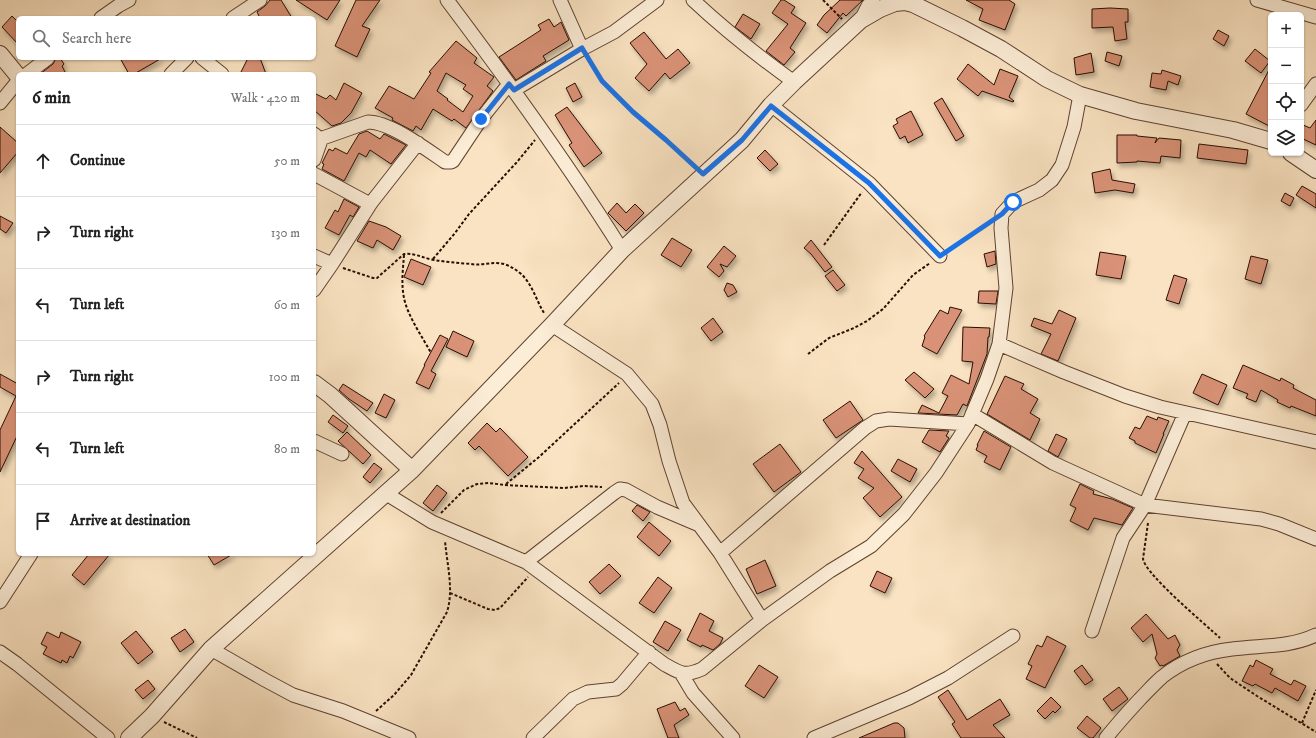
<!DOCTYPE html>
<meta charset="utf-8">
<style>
body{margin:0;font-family:"IM FELL DW Pica",serif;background:#f2f2f2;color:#222}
.controls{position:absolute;right:12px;top:12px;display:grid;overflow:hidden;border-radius:6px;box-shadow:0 1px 3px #0004}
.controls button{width:36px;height:36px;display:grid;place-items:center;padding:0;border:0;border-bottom:1px solid #e0e0e0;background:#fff;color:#222;font:20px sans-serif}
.stop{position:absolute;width:12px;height:12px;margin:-9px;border:3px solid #1a73e8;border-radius:50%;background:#fff}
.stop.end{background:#1a73e8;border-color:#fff;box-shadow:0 1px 4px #0008}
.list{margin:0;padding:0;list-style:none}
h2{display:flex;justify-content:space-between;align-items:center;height:52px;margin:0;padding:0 16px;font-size:17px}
h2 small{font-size:13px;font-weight:400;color:#767676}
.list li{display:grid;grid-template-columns:26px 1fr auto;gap:12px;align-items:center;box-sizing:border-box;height:72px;padding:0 16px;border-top:1px solid #e0e0e0}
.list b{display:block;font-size:15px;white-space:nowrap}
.list em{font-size:13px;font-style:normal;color:#767676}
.icon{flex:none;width:22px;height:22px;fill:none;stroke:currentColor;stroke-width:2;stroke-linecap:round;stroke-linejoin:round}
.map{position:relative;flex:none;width:1316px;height:738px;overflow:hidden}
.search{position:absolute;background:#fff;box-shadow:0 1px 3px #0004;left:16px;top:16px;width:300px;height:44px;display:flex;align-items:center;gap:10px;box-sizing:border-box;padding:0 14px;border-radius:6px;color:#767676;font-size:15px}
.panel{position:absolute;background:#fff;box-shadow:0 1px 3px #0004;left:16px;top:72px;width:300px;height:484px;border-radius:6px}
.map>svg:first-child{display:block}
</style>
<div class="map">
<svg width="1316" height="738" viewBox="0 0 1316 738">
<defs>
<filter id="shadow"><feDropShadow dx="2.5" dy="4" stdDeviation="2" flood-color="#0004"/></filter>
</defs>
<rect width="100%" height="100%" fill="#fae3c2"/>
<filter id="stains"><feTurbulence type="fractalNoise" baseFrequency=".005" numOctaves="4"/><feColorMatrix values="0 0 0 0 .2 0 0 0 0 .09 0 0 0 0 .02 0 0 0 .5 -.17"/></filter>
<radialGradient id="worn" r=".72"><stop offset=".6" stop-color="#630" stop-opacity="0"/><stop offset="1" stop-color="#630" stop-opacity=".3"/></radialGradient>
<path fill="#d99277" stroke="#2a0d00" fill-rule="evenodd" filter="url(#shadow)" d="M270 0H281L292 18H260L257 12 265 6Z
M296 0H340L327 20Z
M356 0H380L362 26 370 29 357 57 335 46Z
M781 0H784L795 7 791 13 806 23 790 48 795 52 784 65 766 51 788 24 772 13Z
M840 0H863L846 16 843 13 827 33 817 25 824 15Z
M966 0H1009L1015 4 1005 30 979 20 983 9Z
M1110 8 1128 9V22H1125L1127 39 1115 41 1113 27 1092 28V9Z
M743 14 760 24 751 39 735 27Z
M12 16 18 22V44L2 27Z
M549 19 554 27 561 22 569 40 543 56 546 61 516 80 499 57 541 30 538 25Z
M1218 30 1229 36 1224 46 1213 39Z
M644 32 666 59 678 49 690 63 670 79 665 73 649 91 635 78 647 64 630 43Z
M456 41 477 58 474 63 494 77 487 86 493 91 466 128 454 119 452 121 433 109 421 130 416 126 413 131 392 120 393 118 375 108 389 86 414 99 431 73 429 72ZM446 73 466 85 463 89 473 96 463 112 447 100 448 99 437 91Z
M1255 49 1270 61 1261 73 1245 61Z
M1107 52 1122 56 1119 66 1105 61Z
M1091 53 1094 72 1076 75 1074 58Z
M56 58H60L64 64 62 66 66 74H40L53 64Z
M120 58H162L134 74H129Z
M248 58H260L266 74H240Z
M968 64 994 85 1000 69 1018 76 1009 97 1014 101 1013 102 982 91 978 96 957 79Z
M1271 66V127L1246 114Z
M1162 70 1181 76 1178 85 1168 81 1166 90 1150 87 1152 73 1161 74Z
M344 83 362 93 351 113 341 123 332 126 314 110V93L326 99 330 95 336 100Z
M575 83 582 97 573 102 566 88Z
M942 98 964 136 956 141 934 103Z
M567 107 602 153 584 167 569 145 572 143 555 115Z
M911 111 923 135 908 143 905 136 900 139 893 126 898 123 896 119Z
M1316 120V145L1301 138V124L1310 128Z
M0 127 18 143V152L0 173Z
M367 131 380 139 384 134 406 145 391 164 370 150 366 157 359 153 344 181 322 169 324 164 322 163 329 149 333 151 335 148 347 154 359 134Z
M1117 135H1137V136L1157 138 1155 143 1159 138 1181 140 1180 158 1161 156 1160 163 1137 161V162L1117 163Z
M1199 144 1248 150 1246 164 1197 158Z
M765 150 778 164 770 171 757 158Z
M1110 169 1112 180 1135 184 1133 193 1115 190 1095 193 1092 173Z
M1302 186 1316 194V208L1296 195Z
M1285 193 1294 198 1290 206 1281 201Z
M344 199 359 207 353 217 350 215 339 235 325 228 335 210 338 212Z
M617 203 626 213 635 204 644 213 626 231 608 213Z
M0 216 13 223 6 233 0 229Z
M369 221 386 227 401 236 393 250 377 240 373 248 357 241Z
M672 238 692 250 681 267 661 255Z
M811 240 832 267 825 272 811 254 804 248Z
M724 246 736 256 727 267 720 264 724 271 719 277 707 267Z
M995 251 996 264 987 267 984 254Z
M1100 252 1126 256 1121 279 1096 275Z
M1251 256 1268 260 1261 284 1245 279Z
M411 259 431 267 423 285 404 277Z
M833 270 845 285 837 291 825 276Z
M1174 275 1187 279 1179 304 1166 300Z
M727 283 733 285 737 292 728 297 724 290Z
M979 291H998L996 304 978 303Z
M950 307 962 310 937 354 922 346 925 337 924 336 940 310 948 314Z
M1059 310 1076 318 1058 361 1041 354 1051 334 1031 326 1034 318 1052 324Z
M713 318 723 332 711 341 701 328Z
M963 327 990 328 989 337H988L987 354 967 406 963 404 957 415 918 413 922 405 939 413 948 396 942 393 951 375 969 384 973 362 962 361Z
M453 331 474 341 467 357 446 347Z
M440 335 448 339 431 371 436 374 429 389 416 383 425 365H424Z
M1243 365 1280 381 1281 378 1294 385 1293 388 1316 400V416L1291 406 1290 408 1277 402 1278 400 1261 390 1256 402 1246 398 1248 394 1233 388Z
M914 372 934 389 925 398 905 380Z
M0 374 18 384V434L0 472V430L16 396 0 387Z
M1202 374 1227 385 1218 405 1193 393Z
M1005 376 1024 384 1021 389 1038 399 1030 413 1040 419 1030 440 987 414Z
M343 384 373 403 367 411 349 399 339 390Z
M384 394 395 400 386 418 375 413Z
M850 401 863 420 836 438 823 420Z
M333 415 348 426 343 433 328 422Z
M1147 416 1157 420 1158 417 1169 421 1163 434H1164L1156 453 1135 443V441L1129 438 1135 427 1140 429Z
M487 423 496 432 500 428 528 457 508 476 479 446 475 450 468 443Z
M929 430 949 431 946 436 949 438 940 452 922 442Z
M984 431 1011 447 1000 470 984 462 987 456 976 450 978 445H977Z
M347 432 371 455 363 464 338 441Z
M1056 434 1067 439 1058 457 1048 451Z
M780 444 801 472 774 492 753 464Z
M862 451 902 497 880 517 863 498 874 488 858 478 864 469 854 463Z
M898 459 917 469 910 482 891 471Z
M374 463 382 469 370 483 363 477Z
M1080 484 1094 491 1093 494 1112 499 1133 508 1122 525 1094 518 1088 530 1070 521 1076 508 1070 505Z
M437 485 447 493 433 511 423 503Z
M637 505 650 512 643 521 632 511Z
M649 522 671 541 659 556 637 537Z
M89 554H110L84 585 72 575Z
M207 554H233L214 565Z
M765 560 776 586 757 594 746 569Z
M609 564 621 576 600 594 589 582Z
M877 571 892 578 885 593 870 586Z
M658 577 672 588 654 613 639 603Z
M700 613 714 621 709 631 723 638 720 644 713 650 702 645 701 647 687 640Z
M1146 614 1168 639 1175 635 1180 645 1177 650 1180 656 1163 666 1162 665 1160 666 1155 658 1157 654 1152 634 1143 642 1131 628Z
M665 621 681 630 668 651 653 642Z
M185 629 194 642 180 652 171 638Z
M136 631 153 652 138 664 121 643Z
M47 632 59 638 61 632 81 642 73 658 70 656 67 663 62 660 61 663 43 654 47 647 41 644Z
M1047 636 1066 646 1045 688 1026 679 1032 666 1028 664 1037 645 1042 647Z
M1256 660 1273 669 1270 674 1291 685 1294 680 1306 686 1298 701 1275 688 1272 693 1255 684 1253 686 1242 681 1250 665 1253 667Z
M759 665 778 677 764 698 745 686Z
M1082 665 1093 680 1085 685 1074 671Z
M148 680 155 689 143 699 135 690Z
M1119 687 1128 699 1112 711 1103 699Z
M948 690 967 720 1000 699 1010 715 993 725 1005 738H961L952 724 955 722 938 697Z
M1051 697 1061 707 1055 713 1053 711 1045 719 1037 711Z
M675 702 680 711 685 708 689 715 674 725 679 738H668L657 709Z
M1087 716 1101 728 1093 738H1090L1077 728Z
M894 723H898L904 728 905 738H859Z"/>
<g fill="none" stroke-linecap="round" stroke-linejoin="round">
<g stroke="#5e4230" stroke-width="15">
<path id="minor" d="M447 0C508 81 568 164 622 250
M560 0 582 49
M693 0C726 31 758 56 794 82
M1257 0 1316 17
M101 18 118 6 129 0
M233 18 260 0
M861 20 868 6 873 0
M202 58 222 74
M27 74 48 58
M171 74 187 58
M514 90 582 49 614 32 657 0
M0 103 18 81
M771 105 869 183 940 256
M1301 105 1316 84
M314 134 320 139V143L314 160
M320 139 368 122C390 122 426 149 445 162H451L453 161 481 119 509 84
M314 174 370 204
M314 256 332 264
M314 290 332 264 371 203 418 143
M552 325 627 374 652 404 660 425 669 461 683 503 720 553 762 620
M999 344 1064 372 1125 396 1160 407 1316 442
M972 414 1053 463 1145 505 1261 519 1279 524 1316 539
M314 441 342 454
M385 493 432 522 526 562 664 664C680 673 684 677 702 669L762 620 830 571 871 546 904 514 936 473 968 424 987 379 999 344 1006 288 1001 228 1002 214 1013 202 1039 190 1052 180 1062 165 1074 127 1080 95
M720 553 865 428 876 421 889 419 968 424
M526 562 614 493 620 489 626 490 657 507 697 524
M0 602 31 554
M1092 631 1123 538 1145 505 1185 413
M211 649 265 680 293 695 343 711 409 738
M0 652 17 664 108 738
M681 673 693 693 733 738
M533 738 573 699 588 692 616 689 622 684 649 652
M814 738 909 698 948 678 1013 636
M1106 738C1117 724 1128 712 1140 699 1147 692 1154 684 1162 677 1182 661 1206 652 1232 649 1261 645 1288 648 1316 635"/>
</g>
<g stroke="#5e4230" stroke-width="18">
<path id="tertiary" d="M0 54 18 76
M1291 153 1316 170
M314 383 330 395 412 470
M129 738 152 716 211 649 412 470 552 325 622 250 742 140 771 105 794 82 861 20 880 9 895 3 905 2 913 4 962 28 1001 49 1047 79 1080 95 1136 111 1233 130 1271 141"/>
</g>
<path stroke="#2a0d00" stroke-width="2" stroke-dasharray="3 2" stroke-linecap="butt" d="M823 0 842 19
M589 59 602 81 633 112 667 140 694 167
M824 245 862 192
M950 250 990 223
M404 255C403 269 401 283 404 298 408 317 422 336 431 353
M433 259 455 233 469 214 517 162 535 140
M343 268 373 278H377L404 254C415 253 423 258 434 260 446 262 458 263 471 264 482 266 493 261 504 264 510 266 515 269 520 273 532 283 536 300 544 313
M808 354 829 338 854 328 867 321 883 309 913 275 930 263
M506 484 539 457 619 383
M441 513 464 490 477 484 489 483 505 485 564 488 584 486 602 487
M1148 523 1143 559C1146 575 1205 624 1220 638
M450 593 488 609 495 610 500 608 528 577
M1217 664 1230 678 1257 696 1316 732
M376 711 394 695 411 675 447 612C454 590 447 564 445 541
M164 722 197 738
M1302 723 1316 690"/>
<use href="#minor" stroke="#fcedd7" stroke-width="13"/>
<use href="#tertiary" stroke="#fcedd7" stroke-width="16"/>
</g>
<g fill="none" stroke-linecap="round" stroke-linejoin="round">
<path stroke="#1a73e8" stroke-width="5" d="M481 119 509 84 514 90 582 48 602 81 633 112 666 140 703 174 742 140 771 106 869 183 940 256 1002 214 1013 202"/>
</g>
<rect width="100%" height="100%" filter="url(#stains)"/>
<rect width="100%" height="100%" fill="url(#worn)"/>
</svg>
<div class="controls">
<button>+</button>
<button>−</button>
<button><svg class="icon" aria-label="locate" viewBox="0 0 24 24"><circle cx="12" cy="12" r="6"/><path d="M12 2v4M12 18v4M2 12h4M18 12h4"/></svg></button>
<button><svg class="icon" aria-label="layers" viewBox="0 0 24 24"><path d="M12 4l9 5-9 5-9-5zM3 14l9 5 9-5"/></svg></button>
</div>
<div class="stop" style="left:1013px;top:202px"></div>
<div class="stop end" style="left:481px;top:119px"></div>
<div class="search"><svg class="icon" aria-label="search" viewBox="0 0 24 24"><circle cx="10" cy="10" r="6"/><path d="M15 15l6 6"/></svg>Search here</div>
<section class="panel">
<h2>6 min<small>Walk · 420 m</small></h2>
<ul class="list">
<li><svg class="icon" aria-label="ahead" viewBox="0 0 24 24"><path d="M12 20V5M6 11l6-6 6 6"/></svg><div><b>Continue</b></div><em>50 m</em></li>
<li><svg class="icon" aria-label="right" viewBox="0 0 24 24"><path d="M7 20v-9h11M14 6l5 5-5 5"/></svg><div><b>Turn right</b></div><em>130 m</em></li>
<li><svg class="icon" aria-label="left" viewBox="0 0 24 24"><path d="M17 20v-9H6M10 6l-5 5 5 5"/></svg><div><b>Turn left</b></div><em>60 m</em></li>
<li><svg class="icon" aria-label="right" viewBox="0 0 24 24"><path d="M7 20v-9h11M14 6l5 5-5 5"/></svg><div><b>Turn right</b></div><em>100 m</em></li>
<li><svg class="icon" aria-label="left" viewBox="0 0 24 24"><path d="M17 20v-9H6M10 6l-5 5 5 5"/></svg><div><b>Turn left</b></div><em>80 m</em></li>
<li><svg class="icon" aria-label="arrive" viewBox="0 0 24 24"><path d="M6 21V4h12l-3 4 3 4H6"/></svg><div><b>Arrive at destination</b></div></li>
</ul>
</section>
</div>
